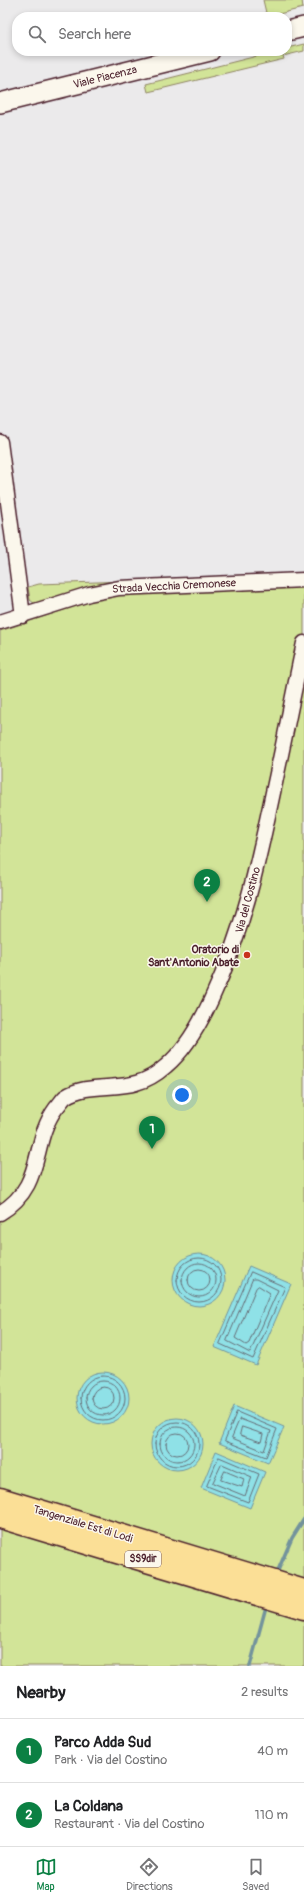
<!DOCTYPE html>
<meta charset="utf-8">
<style>
body{margin:0;font-family:Pangolin,sans-serif;background:#f2f2f2;color:#202124}
.you{position:absolute;left:182px;top:1095px;width:14px;height:14px;margin:-10px;border:3px solid #fff;border-radius:50%;background:#1a73e8;box-shadow:0 0 0 6px #1a73e833}
.badge{display:grid;place-items:center;width:26px;height:26px;border-radius:50%;background:#0b8043;color:#fff;font-size:13px;font-weight:700}
.pin{position:absolute;translate:-50% -33px;filter:drop-shadow(0 1px 2px #0008)}
.pin::after{content:'';position:absolute;top:21px;width:14px;height:12px;background:inherit;clip-path:polygon(0 0,100% 0,50% 100%)}
.list{margin:0;padding:0;list-style:none}
h2{display:flex;justify-content:space-between;align-items:center;height:52px;margin:0;padding:0 16px;font-size:17px}
h2 small{font-size:13px;font-weight:400;color:#757577}
.list li{display:grid;grid-template-columns:26px 1fr auto;gap:12px;align-items:center;box-sizing:border-box;height:64px;padding:0 16px;border-top:1px solid #e0e0e0}
.list b{display:block;font-size:15px;white-space:nowrap}
.list p{margin:0;font-size:13px;white-space:nowrap;color:#757577}
.list em{font-size:13px;font-style:normal;color:#757577}
.icon{flex:none;width:22px;height:22px;fill:none;stroke:currentColor;stroke-width:2;stroke-linecap:round;stroke-linejoin:round}
.map{position:relative;flex:none;width:304px;height:1666px;overflow:hidden}
.search{position:absolute;background:#fff;box-shadow:0 2px 6px #0003;left:12px;right:12px;top:12px;height:44px;display:flex;align-items:center;gap:10px;box-sizing:border-box;padding:0 14px;border-radius:16px;color:#757577;font-size:15px}
.sheet{height:180px;background:#fff}
nav{display:flex;justify-content:space-around;align-items:center;box-sizing:border-box;height:56px;border-top:1px solid #e0e0e0;background:#fff;font-size:11px;color:#757577}
nav a{display:grid;justify-items:center;gap:2px}
nav .on{color:#0b8043}
.map>svg:first-child{display:block}
</style>
<div class="map">
<svg width="304" height="1666" viewBox="0 0 304 1666">
<rect width="100%" height="100%" fill="#ebeaeb"/>
<filter id="ink" filterUnits="userSpaceOnUse"><feTurbulence type="fractalNoise" baseFrequency=".025" numOctaves="2"/><feDisplacementMap in="SourceGraphic" scale="8" xChannelSelector="R" yChannelSelector="G"/><feConvolveMatrix kernelMatrix="1 2 1 2 8 2 1 2 1" color-interpolation-filters="sRGB"/></filter>
<g filter="url(#ink)">
<path fill="#d2e498" stroke="#8e8262" d="M263 0H302L303 8 267 17Z
M304 44V51L283 56 284 59 148 92 146 84 277 51H287V48Z
M126 581 92 587 35 604 30 600 28 587 39 584Z
M304 585V1666H0V631L100 598 126 594Z"/>
<path fill="#8fe1e7" stroke="#73939c" d="M173 1280a26 26 0 1 1 52 0a26 26 0 1 1-52 0Z
M249 1266 291 1284 256 1365 214 1347Z
M77 1398a26 26 0 1 1 52 0a26 26 0 1 1-52 0Z
M234 1406 284 1427 268 1463 219 1443Z
M151 1444a26 26 0 1 1 52 0a26 26 0 1 1-52 0Z
M216 1451 265 1472 250 1508 201 1488Z"/>
<g fill="none" stroke-linecap="round" stroke-linejoin="round">
<path stroke="#666d76" stroke-width="1" d="M177 1280a22 22 0 1 1 44 0a22 22 0 1 1-44 0Z
M182 1280a17 17 0 1 1 34 0a17 17 0 1 1-34 0Z
M188 1280a11 11 0 1 1 22 0a11 11 0 1 1-22 0Z
M251 1272 285 1287 253 1359 220 1344Z
M253 1279H256L278 1290 250 1353 227 1341Z
M259 1286 270 1293 249 1343 246 1345 235 1338 256 1288Z
M81 1398a22 22 0 1 1 44 0a22 22 0 1 1-44 0Z
M86 1398a17 17 0 1 1 34 0a17 17 0 1 1-34 0Z
M92 1398a11 11 0 1 1 22 0a11 11 0 1 1-22 0Z
M237 1412 277 1429 266 1457 225 1441Z
M240 1419 271 1431 264 1451 232 1438Z
M155 1444a22 22 0 1 1 44 0a22 22 0 1 1-44 0Z
M242 1427 263 1434 261 1442 240 1435Z
M160 1444a17 17 0 1 1 34 0a17 17 0 1 1-34 0Z
M166 1444a11 11 0 1 1 22 0a11 11 0 1 1-22 0Z
M219 1457 259 1474 248 1502 207 1486Z
M222 1464 252 1477 245 1496 213 1483Z
M225 1471 244 1479 242 1487 221 1480Z"/>
<path stroke="#73939c" stroke-width="3.5" d="M276 1575 292 1538 304 1519
M250 1666 267 1603"/>
<g stroke="#4a1f2b" stroke-width="17">
<path id="street" d="M0 442 23 616
M0 622 89 594 119 588 304 580
M0 1213C46 1185 30 1143 56 1108 59 1105 62 1100 65 1097 86 1083 113 1090 136 1083 148 1080 157 1074 166 1066 186 1049 200 1024 211 1000 244 930 259 859 275 783 285 737 294 690 304 643"/>
</g>
<g stroke="#4a1f2b" stroke-width="22">
<path id="secondary" d="M287 31 304 27
M0 103 210 51"/>
</g>
<g stroke="#4a1f2b" stroke-width="25">
<path id="highway" d="M0 1499 304 1591
M0 1517 304 1608"/>
</g>
<use href="#street" stroke="#fbf7ec" stroke-width="14"/>
<use href="#secondary" stroke="#fbf7ec" stroke-width="19"/>
<use href="#highway" stroke="#fbdf96" stroke-width="22"/>
</g>
</g>
<circle fill="#c8321e" stroke="#fbf7ec" stroke-width="1.5" cx="247" cy="955" r="4"/>
<g text-anchor="middle" dominant-baseline="central" stroke-width="3" stroke-linejoin="round" paint-order="stroke">
<rect fill="#fbf7ec" stroke="#7f6065" stroke-width="1" x="125" y="1551" width="36" height="16" rx="3"/>
<g font-size="10" font-weight="bold" fill="#4a1f2b">
<text x="143" y="1559">SS9dir</text>
</g>
<g font-size="11" fill="#4a1f2b" stroke="#fbf7ec">
<text transform="translate(105 77) rotate(-14)">Viale Piacenza</text>
<text transform="translate(174 586) rotate(-3)">Strada Vecchia Cremonese</text>
<text transform="translate(248 900) rotate(-75)">Via del Costino</text>
<text transform="translate(83 1524) rotate(17)">Tangenziale Est di Lodi</text>
</g>
<g font-size="11" font-weight="bold" fill="#4a1f2b" stroke="#fbf7ec" text-anchor="end">
<text x="239" y="949">Oratorio di<tspan x="239" dy="13">Sant'Antonio Abate</tspan></text>
</g>
</g>
</svg>
<div class="you"></div>
<div class="pin badge" style="left:152px;top:1149px">1</div>
<div class="pin badge" style="left:207px;top:902px">2</div>
<div class="search"><svg class="icon" aria-label="search" viewBox="0 0 24 24"><circle cx="10" cy="10" r="6"/><path d="M15 15l6 6"/></svg>Search here</div>
</div>
<section class="sheet">
<h2>Nearby<small>2 results</small></h2>
<ul class="list">
<li><span class="badge">1</span><div><b>Parco Adda Sud</b><p>Park · Via del Costino</p></div><em>40 m</em></li>
<li><span class="badge">2</span><div><b>La Coldana</b><p>Restaurant · Via del Costino</p></div><em>110 m</em></li>
</ul>
</section>
<nav>
<a class="on"><svg class="icon" aria-label="map" viewBox="0 0 24 24"><path d="M3 6l6-2 6 2 6-2v14l-6 2-6-2-6 2zM9 4v14M15 6v14"/></svg>Map</a>
<a><svg class="icon" aria-label="directions" viewBox="0 0 24 24"><path d="M12 3l9 9-9 9-9-9zM9 14v-3h6M13 9l2 2-2 2"/></svg>Directions</a>
<a><svg class="icon" aria-label="saved" viewBox="0 0 24 24"><path d="M7 4h10v16l-5-4-5 4z"/></svg>Saved</a>
</nav>
